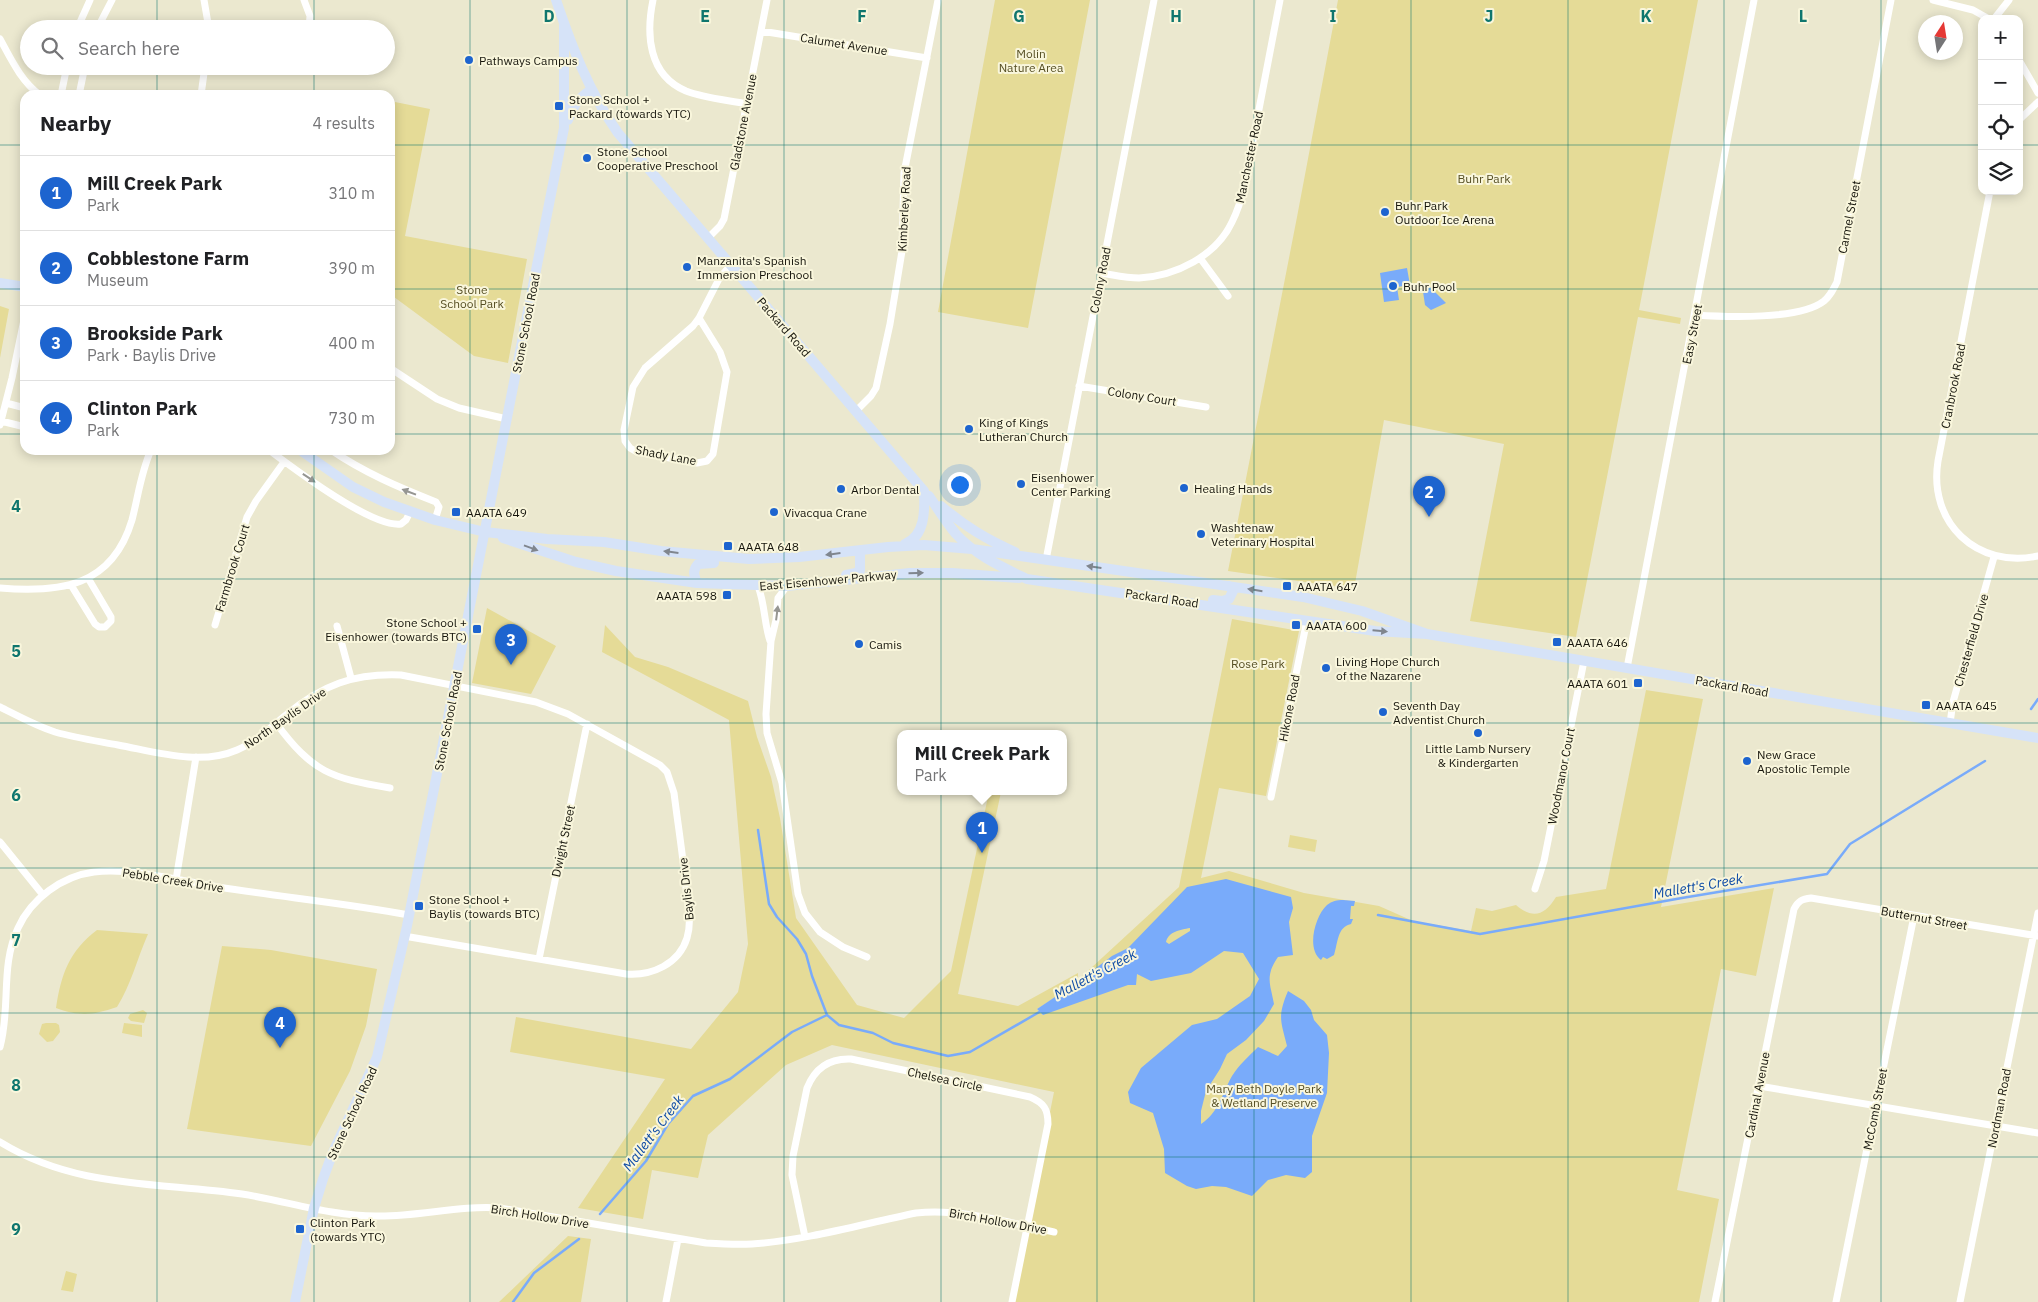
<!DOCTYPE html>
<meta charset="utf-8">
<style>
body{margin:0;font-family:"IBM Plex Sans",sans-serif;background:#f6f6f6;color:#202124}
.controls{position:absolute;right:15px;top:15px;display:grid;overflow:hidden;border-radius:10px;box-shadow:0 2px 12px #0003}
.controls button{width:45px;height:45px;display:grid;place-items:center;padding:0;border:0;border-bottom:1px solid #e0e0e0;background:#fff;color:#202124;font:25px sans-serif}
.compass{position:absolute;left:1918px;top:15px;width:45px;height:45px;border-radius:50%;background:#fff;box-shadow:0 2px 12px #0003;rotate:12deg}
.you{position:absolute;left:959px;top:484px;width:18px;height:18px;margin:-12px;border:4px solid #fff;border-radius:50%;background:#1a73e8;box-shadow:0 0 0 8px #1a73e833}
.badge{display:grid;place-items:center;width:32px;height:32px;border-radius:50%;background:#1d64cf;color:#fff;font-size:16px;font-weight:700}
.pin{position:absolute;translate:-50% -41px;filter:drop-shadow(0 1px 2px #0008)}
.pin::after{content:'';position:absolute;top:26px;width:18px;height:15px;background:inherit;clip-path:polygon(0 0,100% 0,50% 100%)}
.popup{position:absolute;left:897px;top:730px;width:170px;height:65px;box-sizing:border-box;display:grid;place-content:center;border-radius:10px;background:#fff;filter:drop-shadow(0 1px 4px #0005);font-size:16px;white-space:nowrap;color:#757577}
.popup b{font-size:19px;color:#202124}
.popup::after{content:'';position:absolute;left:50%;top:100%;margin-left:-10px;border:10px solid transparent;border-top-color:#fff}
.list{margin:0;padding:0;list-style:none}
h2{display:flex;justify-content:space-between;align-items:center;height:65px;margin:0;padding:0 20px;font-size:21px}
h2 small{font-size:16px;font-weight:400;color:#757577}
.list li{display:grid;grid-template-columns:32px 1fr auto;gap:15px;align-items:center;box-sizing:border-box;height:75px;padding:0 20px;border-top:1px solid #e0e0e0}
.list b{display:block;font-size:19px;white-space:nowrap}
.list p{margin:0;font-size:16px;white-space:nowrap;color:#757577}
.list em{font-size:16px;font-style:normal;color:#757577}
.icon{flex:none;width:28px;height:28px;fill:none;stroke:currentColor;stroke-width:2;stroke-linecap:round;stroke-linejoin:round}
.map{position:relative;flex:none;width:2038px;height:1302px;overflow:hidden}
.search{position:absolute;background:#fff;box-shadow:0 2px 12px #0003;left:20px;top:20px;width:375px;height:55px;display:flex;align-items:center;gap:12px;box-sizing:border-box;padding:0 18px;border-radius:28px;color:#757577;font-size:19px}
.panel{position:absolute;background:#fff;box-shadow:0 2px 12px #0003;left:20px;top:90px;width:375px;height:365px;border-radius:15px}
.map>svg:first-child{display:block}
</style>
<div class="map">
<svg width="2038" height="1302" viewBox="0 0 2038 1302">
<rect width="100%" height="100%" fill="#ebe8cf"/>
<path fill="#e5db97" fill-rule="evenodd" d="M995 0H1090L1028 328 938 312Z
M1338 0H1698L1639 310 1681 318 1680 324 1638 317 1576 637 1470 621 1504 444 1384 420 1354 589 1228 571 1297 217Z
M395 102 430 109 405 236 527 259 508 363 474 356 390 294V106Z
M0 306 9 309 0 358Z
M487 608 556 646 531 694 472 683Z
M1232 619 1299 631 1266 796 1219 788 1201 878 1229 871 1304 893 1379 906 1413 921 1471 931 1476 908 1492 911 1516 905C1533 920 1545 915 1556 897L1606 889 1646 690 1703 699 1661 907 1774 888 1756 976 1721 969 1677 1190 1719 1199 1699 1302H1012L1054 1092 832 1045 786 1065 708 1135 698 1178 652 1170 643 1219 578 1208 665 1079 510 1052 516 1017 691 1049 738 992 748 944 729 720 602 652 605 625 635 657 668 667 748 701 757 737 771 777 780 818 796 918 857 1005 904 1018 951 971 989 792H1001L958 994 1018 1006 1078 973V980L1179 887ZM1076 984 1043 1015 1037 1009Z
M1290 835 1317 840 1315 852 1288 847Z
M97 930 148 934C137 959 131 985 117 1007 93 1015 81 1017 56 1008 61 975 69 951 97 930Z
M222 946 271 950 377 969 366 1026 350 1071 311 1146 187 1129Z
M143 1010 147 1013 144 1023 131 1021 128 1018 130 1014Z
M46 1023H56L59 1025 60 1032 53 1041 47 1042 39 1034 42 1024Z
M124 1023 142 1025V1037L122 1033Z
M568 1236 591 1239 581 1302H499Z
M66 1271 77 1274 73 1292 61 1290Z"/>
<path fill="#79abfa" fill-rule="evenodd" d="M1407 268 1410 285 1397 287 1399 300 1384 302 1380 273Z
M1422 285 1429 286 1446 303 1431 310 1425 305Z
M1226 879 1291 897 1293 908 1289 922 1293 955 1278 957C1265 976 1270 983 1274 1004L1264 1021 1246 1040 1227 1054 1220 1069 1206 1091 1201 1111V1124C1219 1112 1222 1094 1232 1076 1239 1065 1249 1056 1258 1047L1278 1056 1287 1046C1281 1021 1277 1017 1288 991L1304 1001 1311 1010 1314 1020 1327 1035 1329 1053 1327 1093 1312 1136V1172L1305 1178 1286 1175 1268 1180 1252 1196 1226 1187 1212 1186 1196 1189 1187 1186 1165 1173 1164 1149 1153 1113 1130 1103 1128 1092 1141 1068 1192 1025 1217 1019 1250 996 1259 979 1243 953 1224 951 1191 973 1151 981 1137 974 1136 985H1128L1043 1015 1037 1009 1076 983 1112 956 1128 948 1187 887ZM1190 928V931L1169 944 1166 942C1169 931 1180 930 1190 928Z
M1343 900 1355 901 1354 906H1351L1350 919H1353L1351 924C1337 927 1338 943 1334 955L1327 959 1323 957 1321 960C1306 949 1315 916 1327 905 1332 901 1337 900 1343 900Z"/>
<g fill="none" stroke-linecap="round" stroke-linejoin="round">
<path stroke="#79abfa" stroke-width="2.5" d="M2031 709 2038 699
M758 830 769 904 777 917 797 939 806 954 812 976 827 1015 839 1025 873 1033 893 1043 948 1056 970 1052 1041 1011
M1378 915 1480 934 1682 898 1827 874 1850 844 1985 761
M600 1214 646 1161 668 1124 693 1096 730 1079 792 1032 827 1015
M513 1302 534 1273 579 1239"/>
<path stroke="#fff" stroke-width="7" d="M204 0 209 29
M304 0 310 16 309 29
M653 0C646 34 648 75 686 91 704 98 727 100 747 104
M1933 0 1973 10 1989 19
M1994 19 2009 0
M77 29 90 0
M97 29 112 0
M761 31 927 58
M0 39C11 59 21 81 40 95
M2019 60 2038 93
M61 95 67 66
M79 95 85 66
M201 95 205 66
M2019 120 2038 102
M1990 191 1938 461C1928 523 1977 569 2038 556
M708 238 720 226 724 219 767 0
M1200 258 1228 296
M1101 273C1114 275 1126 278 1139 278 1176 276 1216 256 1232 222 1246 194 1249 161 1255 130 1263 87 1272 43 1280 0
M1695 315C1726 317 1800 320 1824 301 1830 296 1833 290 1837 282L1891 0
M699 318 720 352 727 372 713 454 707 461 697 463 637 452 630 448 625 441 624 430 633 387 645 368 693 326 699 318 720 277 731 265
M390 368 437 399 459 408 507 419
M1079 386 1206 407
M6 403 25 408
M856 411 871 396 876 388 890 324 902 251 904 173 938 0
M1 421 25 427
M0 425 12 378 25 315
M269 450C293 468 372 528 401 524L406 520 410 512
M331 450C365 473 398 487 436 502L439 507 435 520
M1046 560 1154 0
M71 585 95 624 99 627H105L111 621V617L88 578
M758 586C765 604 764 623 770 641
M787 586 778 598 776 620 771 641 766 714 767 733 782 783 798 894 805 913 820 932 843 947 867 957
M0 588C60 593 112 587 132 520 138 497 141 472 151 450
M215 625 247 517 256 501 284 462
M337 626 351 678
M1627 668 1754 0
M0 707C18 716 36 726 55 732 76 738 97 741 118 745 156 752 200 766 237 750 256 742 271 727 286 715 322 685 354 673 401 675L536 702 568 714 660 765 667 772 674 793C678 825 683 856 686 888 688 904 692 922 687 938 679 964 652 976 626 974L404 936
M276 723C313 773 331 778 390 788
M1950 723 1953 702 1994 557
M1271 797 1307 620
M0 842 43 895
M176 880 196 757
M1535 889 1544 861 1584 661
M539 959 587 724
M0 1047C11 1007 0 966 18 928 31 899 62 876 94 872 130 867 181 881 218 887 281 897 345 903 409 915
M1759 1086 2038 1133
M0 1142C76 1189 158 1182 242 1194 287 1201 330 1216 376 1216 418 1217 459 1205 500 1208L706 1243C721 1244 737 1245 752 1244 808 1240 862 1224 916 1213 962 1208 1009 1223 1054 1232
M805 1237 792 1175 793 1156 807 1088C815 1068 829 1058 851 1059L1030 1097C1044 1103 1048 1109 1048 1124L1012 1302
M666 1302 678 1239
M1715 1302 1794 909C1798 901 1802 899 1811 898L2038 936
M1836 1302 1914 916
M1960 1302 2038 913"/>
<path stroke="#d6e3f8" stroke-width="10" d="M556 0C572 47 589 92 618 133L924 491C925 511 925 536 905 544
M568 120C573 107 578 98 591 90
M0 283 25 287
M300 450 353 487 384 502 435 520 485 532 547 539 604 542 661 551 749 559 799 557 888 547 924 545 972 549 1303 597 1362 611 1427 634
M929 496C938 509 946 522 956 534 975 555 1002 567 1027 579L1375 631 1427 634 2038 738
M941 506C966 527 986 539 1015 552
M503 538 576 562 616 571 697 583 787 586 910 573H952L1019 578
M846 575 856 573 860 570V551
M697 583C694 575 692 571 698 564L714 563
M1213 600 1222 601 1229 599 1233 591 1229 586
M295 1302 314 1208 323 1179 333 1152 377 1057 407 926 564 128V25"/>
</g>
<defs><path id="oneway-solid" d="M-6-.8H1V-3.2L6.5 0L1 3.2V.8H-6Z" transform="scale(1.25)"/></defs>
<g fill="#969692">
<use href="#oneway-solid" transform="translate(309 478) rotate(34)"/>
<use href="#oneway-solid" transform="translate(409 492) rotate(-159)"/>
<use href="#oneway-solid" transform="translate(777 613) rotate(-83)"/>
</g>
<g fill="#80868e">
<use href="#oneway-solid" transform="translate(531 548) rotate(20)"/>
<use href="#oneway-solid" transform="translate(671 552) rotate(-173)"/>
<use href="#oneway-solid" transform="translate(833 554) rotate(173)"/>
<use href="#oneway-solid" transform="translate(1094 567) rotate(-172)"/>
<use href="#oneway-solid" transform="translate(916 573) rotate(-2)"/>
<use href="#oneway-solid" transform="translate(1255 590) rotate(-171)"/>
<use href="#oneway-solid" transform="translate(1380 631) rotate(5)"/>
</g>
<path fill="none" stroke="#0f766e" stroke-width="1" stroke-opacity="0.55" d="M157 0V29M314 0V29M470 0V1302M627 0V1302M784 0V1302M941 0V1302M1097 0V1302M1254 0V1302M1411 0V1302M1568 0V1302M1724 0V1302M1881 0V1302M157 66V95M314 66V95M0 145H25M390 145H1982M2019 145H2038M0 289H25M390 289H2038M0 434H25M390 434H2038M157 450V1302M314 450V1302M0 579H2038M0 723H2038M0 868H2038M0 1013H2038M0 1157H2038"/>
<g fill="#1d64cf" stroke="#f9f6dc" stroke-width="2">
<circle cx="469" cy="60" r="5"/>
<rect x="554" y="101" width="10" height="10" rx="2.5"/>
<circle cx="587" cy="158" r="5"/>
<circle cx="1385" cy="212" r="5"/>
<circle cx="687" cy="267" r="5"/>
<circle cx="1393" cy="286" r="5"/>
<circle cx="969" cy="429" r="5"/>
<circle cx="1021" cy="484" r="5"/>
<circle cx="1184" cy="488" r="5"/>
<circle cx="841" cy="489" r="5"/>
<rect x="451" y="507" width="10" height="10" rx="2.5"/>
<circle cx="774" cy="512" r="5"/>
<circle cx="1201" cy="534" r="5"/>
<rect x="723" y="541" width="10" height="10" rx="2.5"/>
<rect x="1282" y="581" width="10" height="10" rx="2.5"/>
<rect x="722" y="590" width="10" height="10" rx="2.5"/>
<rect x="1291" y="620" width="10" height="10" rx="2.5"/>
<rect x="472" y="624" width="10" height="10" rx="2.5"/>
<rect x="1552" y="637" width="10" height="10" rx="2.5"/>
<circle cx="859" cy="644" r="5"/>
<circle cx="1326" cy="668" r="5"/>
<rect x="1633" y="678" width="10" height="10" rx="2.5"/>
<rect x="1921" y="700" width="10" height="10" rx="2.5"/>
<circle cx="1383" cy="712" r="5"/>
<circle cx="1478" cy="733" r="5"/>
<circle cx="1747" cy="761" r="5"/>
<rect x="414" y="901" width="10" height="10" rx="2.5"/>
<rect x="295" y="1224" width="10" height="10" rx="2.5"/>
</g>
<g text-anchor="middle" dominant-baseline="central" stroke-width="4" stroke-linejoin="round" paint-order="stroke">
<g font-size="12" fill="#16150c" stroke="#f9f6dc">
<text transform="translate(844 44) rotate(9)">Calumet Avenue</text>
<text transform="translate(743 122) rotate(-79)">Gladstone Avenue</text>
<text transform="translate(1249 157) rotate(-78)">Manchester Road</text>
<text transform="translate(904 209) rotate(-87)">Kimberley Road</text>
<text transform="translate(1849 217) rotate(-79)">Carmel Street</text>
<text transform="translate(1100 280) rotate(-79)">Colony Road</text>
<text transform="translate(526 323) rotate(-79)">Stone School Road</text>
<text transform="translate(784 327) rotate(49)">Packard Road</text>
<text transform="translate(1692 334) rotate(-79)">Easy Street</text>
<text transform="translate(1953 386) rotate(-79)">Cranbrook Road</text>
<text transform="translate(1142 396) rotate(9)">Colony Court</text>
<text transform="translate(666 455) rotate(11)">Shady Lane</text>
<text transform="translate(232 568) rotate(-73)">Farmbrook Court</text>
<text transform="translate(828 580) rotate(-5)">East Eisenhower Parkway</text>
<text transform="translate(1162 598) rotate(8)">Packard Road</text>
<text transform="translate(1971 640) rotate(-74)">Chesterfield Drive</text>
<text transform="translate(1732 686) rotate(10)">Packard Road</text>
<text transform="translate(1289 708) rotate(-79)">Hikone Road</text>
<text transform="translate(285 718) rotate(-35)">North Baylis Drive</text>
<text transform="translate(448 721) rotate(-79)">Stone School Road</text>
<text transform="translate(1561 776) rotate(-79)">Woodmanor Court</text>
<text transform="translate(563 841) rotate(-78)">Dwight Street</text>
<text transform="translate(173 880) rotate(9)">Pebble Creek Drive</text>
<text transform="translate(686 889) rotate(-96)">Baylis Drive</text>
<text transform="translate(1924 918) rotate(10)">Butternut Street</text>
<text transform="translate(945 1079) rotate(12)">Chelsea Circle</text>
<text transform="translate(1757 1095) rotate(-79)">Cardinal Avenue</text>
<text transform="translate(1999 1108) rotate(-79)">Nordman Road</text>
<text transform="translate(1875 1109) rotate(-79)">McComb Street</text>
<text transform="translate(352 1113) rotate(-65)">Stone School Road</text>
<text transform="translate(540 1216) rotate(9)">Birch Hollow Drive</text>
<text transform="translate(998 1221) rotate(10)">Birch Hollow Drive</text>
</g>
<g font-size="12" fill="#564f24" stroke="#f9f6dc">
<text x="1031" y="53">Molin<tspan x="1031" dy="14">Nature Area</tspan></text>
<text x="1484" y="178">Buhr Park</text>
<text x="472" y="289">Stone<tspan x="472" dy="14">School Park</tspan></text>
<text x="1258" y="663">Rose Park</text>
<text x="1264" y="1088">Mary Beth Doyle Park<tspan x="1264" dy="14">&amp; Wetland Preserve</tspan></text>
</g>
<g font-size="12" fill="#16150c" stroke="#f9f6dc" text-anchor="start">
<text x="479" y="60">Pathways Campus</text>
<text x="569" y="99">Stone School +<tspan x="569" dy="14">Packard (towards YTC)</tspan></text>
<text x="597" y="151">Stone School<tspan x="597" dy="14">Cooperative Preschool</tspan></text>
<text x="1395" y="205">Buhr Park<tspan x="1395" dy="14">Outdoor Ice Arena</tspan></text>
<text x="697" y="260">Manzanita's Spanish<tspan x="697" dy="14">Immersion Preschool</tspan></text>
<text x="1403" y="286">Buhr Pool</text>
<text x="979" y="422">King of Kings<tspan x="979" dy="14">Lutheran Church</tspan></text>
<text x="1031" y="477">Eisenhower<tspan x="1031" dy="14">Center Parking</tspan></text>
<text x="1194" y="488">Healing Hands</text>
<text x="851" y="489">Arbor Dental</text>
<text x="466" y="512">AAATA 649</text>
<text x="784" y="512">Vivacqua Crane</text>
<text x="1211" y="527">Washtenaw<tspan x="1211" dy="14">Veterinary Hospital</tspan></text>
<text x="738" y="546">AAATA 648</text>
<text x="1297" y="586">AAATA 647</text>
<text x="717" y="595" text-anchor="end">AAATA 598</text>
<text x="467" y="622" text-anchor="end">Stone School +<tspan x="467" dy="14">Eisenhower (towards BTC)</tspan></text>
<text x="1306" y="625">AAATA 600</text>
<text x="1567" y="642">AAATA 646</text>
<text x="869" y="644">Camis</text>
<text x="1336" y="661">Living Hope Church<tspan x="1336" dy="14">of the Nazarene</tspan></text>
<text x="1628" y="683" text-anchor="end">AAATA 601</text>
<text x="1393" y="705">Seventh Day<tspan x="1393" dy="14">Adventist Church</tspan></text>
<text x="1936" y="705">AAATA 645</text>
<text x="1478" y="748" text-anchor="middle">Little Lamb Nursery<tspan x="1478" dy="14">&amp; Kindergarten</tspan></text>
<text x="1757" y="754">New Grace<tspan x="1757" dy="14">Apostolic Temple</tspan></text>
<text x="429" y="899">Stone School +<tspan x="429" dy="14">Baylis (towards BTC)</tspan></text>
<text x="310" y="1222">Clinton Park<tspan x="310" dy="14">(towards YTC)</tspan></text>
</g>
<g font-size="14" font-style="italic" fill="#0f4ca6" stroke="#f9f6dc">
<text transform="translate(1698 886) rotate(-10)">Mallett's Creek</text>
<text transform="translate(1095 974) rotate(-28)">Mallett's Creek</text>
<text transform="translate(653 1133) rotate(-53)">Mallett's Creek</text>
</g>
</g>
<g font-size="16" text-anchor="middle" font-weight="bold" fill="#0f766e" stroke="#f9f6dc" stroke-width="4" stroke-linejoin="round" paint-order="stroke">
<text x="549" y="22">D</text>
<text x="705" y="22">E</text>
<text x="862" y="22">F</text>
<text x="1019" y="22">G</text>
<text x="1176" y="22">H</text>
<text x="1333" y="22">I</text>
<text x="1489" y="22">J</text>
<text x="1646" y="22">K</text>
<text x="1803" y="22">L</text>
<text x="16" y="512">4</text>
<text x="16" y="657">5</text>
<text x="16" y="801">6</text>
<text x="16" y="946">7</text>
<text x="16" y="1091">8</text>
<text x="16" y="1235">9</text>
</g>
</svg>
<div class="controls">
<button>+</button>
<button>−</button>
<button><svg class="icon" aria-label="locate" viewBox="0 0 24 24"><circle cx="12" cy="12" r="6"/><path d="M12 2v4M12 18v4M2 12h4M18 12h4"/></svg></button>
<button><svg class="icon" aria-label="layers" viewBox="0 0 24 24"><path d="M12 4l9 5-9 5-9-5zM3 14l9 5 9-5"/></svg></button>
</div>
<svg class="compass" viewBox="-18 -18 36 36"><path d="M0-13l5 13h-10z" fill="#e53935"/><path d="M0 13l5-13h-10z" fill="#757577"/></svg>
<div class="you"></div>
<div class="pin badge" style="left:982px;top:853px">1</div>
<div class="popup"><b>Mill Creek Park</b>Park</div>
<div class="pin badge" style="left:1429px;top:517px">2</div>
<div class="pin badge" style="left:511px;top:665px">3</div>
<div class="pin badge" style="left:280px;top:1048px">4</div>
<div class="search"><svg class="icon" aria-label="search" viewBox="0 0 24 24"><circle cx="10" cy="10" r="6"/><path d="M15 15l6 6"/></svg>Search here</div>
<section class="panel">
<h2>Nearby<small>4 results</small></h2>
<ul class="list">
<li><span class="badge">1</span><div><b>Mill Creek Park</b><p>Park</p></div><em>310 m</em></li>
<li><span class="badge">2</span><div><b>Cobblestone Farm</b><p>Museum</p></div><em>390 m</em></li>
<li><span class="badge">3</span><div><b>Brookside Park</b><p>Park · Baylis Drive</p></div><em>400 m</em></li>
<li><span class="badge">4</span><div><b>Clinton Park</b><p>Park</p></div><em>730 m</em></li>
</ul>
</section>
</div>
